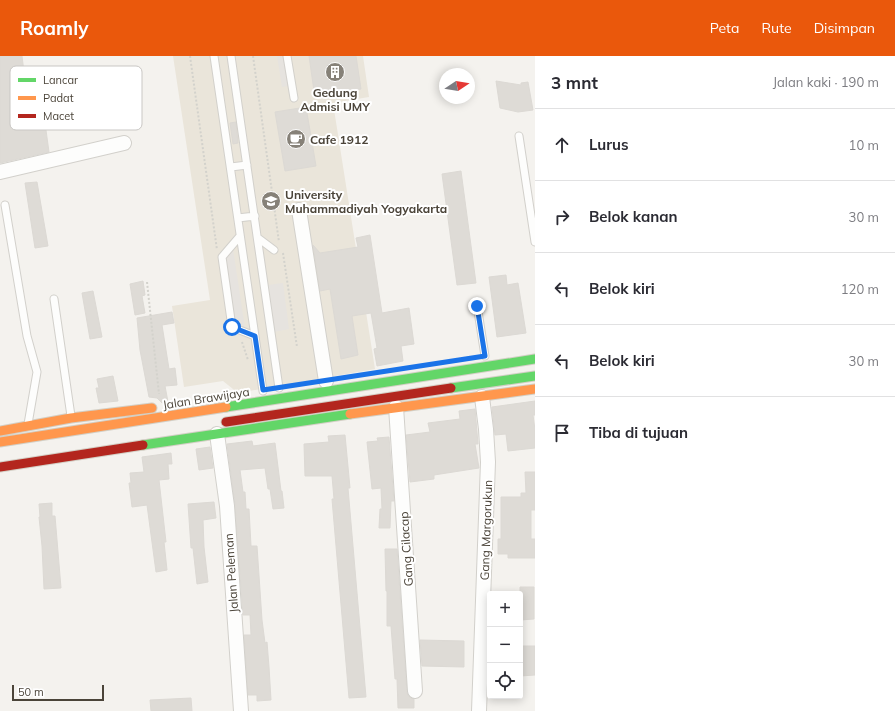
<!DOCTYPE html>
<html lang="id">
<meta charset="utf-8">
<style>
body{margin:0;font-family:Mulish,sans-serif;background:#f7f7f7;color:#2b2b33}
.controls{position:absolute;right:12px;bottom:12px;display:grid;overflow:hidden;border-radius:4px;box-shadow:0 2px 10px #0003}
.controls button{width:36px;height:36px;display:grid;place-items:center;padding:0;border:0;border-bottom:1px solid #e1e1e2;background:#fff;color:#2b2b33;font:20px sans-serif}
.compass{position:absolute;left:439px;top:12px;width:36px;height:36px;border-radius:50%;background:#fff;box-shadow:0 2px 10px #0003;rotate:78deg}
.scale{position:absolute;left:12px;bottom:10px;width:92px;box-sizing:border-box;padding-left:4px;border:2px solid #4b4439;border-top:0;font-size:11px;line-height:14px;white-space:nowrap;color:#4b4439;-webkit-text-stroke:3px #fff;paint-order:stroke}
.stop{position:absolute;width:12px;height:12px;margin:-9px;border:3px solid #1a73e8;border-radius:50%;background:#fff}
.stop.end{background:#1a73e8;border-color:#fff;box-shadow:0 1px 4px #0008}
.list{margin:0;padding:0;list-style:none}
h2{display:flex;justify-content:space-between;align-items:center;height:52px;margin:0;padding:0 16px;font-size:17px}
h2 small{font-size:13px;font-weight:400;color:#7c7c81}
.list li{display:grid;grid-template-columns:26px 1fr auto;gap:12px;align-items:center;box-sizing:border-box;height:72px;padding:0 16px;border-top:1px solid #e1e1e2}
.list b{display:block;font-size:15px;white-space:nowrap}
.list em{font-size:13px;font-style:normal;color:#7c7c81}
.icon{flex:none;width:22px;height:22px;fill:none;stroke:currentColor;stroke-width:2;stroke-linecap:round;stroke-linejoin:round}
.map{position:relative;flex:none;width:535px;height:655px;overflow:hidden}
header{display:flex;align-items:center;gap:24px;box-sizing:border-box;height:56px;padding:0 20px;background:#ea580c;color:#fff}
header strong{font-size:19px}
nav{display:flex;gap:22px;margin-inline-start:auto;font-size:14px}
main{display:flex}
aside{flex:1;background:#fff}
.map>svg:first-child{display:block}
</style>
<header>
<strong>Roamly</strong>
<nav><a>Peta</a><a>Rute</a><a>Disimpan</a></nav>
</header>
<main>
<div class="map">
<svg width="535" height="655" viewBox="0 0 535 655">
<rect width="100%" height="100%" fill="#f4f2ee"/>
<path fill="#eae5da" d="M173 0H363L369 41 333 47 375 313 238 337 223 325 184 331 172 250 210 244Z"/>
<path fill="#e6e3df" d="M277 0H288L293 29 282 31Z
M233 193 245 272 235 262 226 203Z
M283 227 289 273 274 276 268 229Z"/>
<path fill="#dedbd6" stroke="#dcd9d4" d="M0 0H22L27 40 41 38 49 96 0 107Z
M309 0H356L361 33 324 39 323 33 314 35Z
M496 25 521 29V27L528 26 533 54 518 56 500 52Z
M306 51 316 110 285 115 275 56Z
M236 66 238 87 233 88 230 67Z
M461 115 476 227 457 229 442 118Z
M37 126 48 190 35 192 25 127Z
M370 179 382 257 409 252 414 288 401 290 403 305 377 310 374 293 377 292 371 257 352 260 358 299 341 303 330 233 320 235 313 189 320 197 358 191 356 182Z
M506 219 507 229 518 227 526 277 497 281 489 221Z
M143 225 145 239 142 240 145 257 135 259 130 228Z
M93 235 102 281 90 283 82 237Z
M172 256 174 267 162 269 169 313 175 312 177 329 165 330 168 346 162 347 157 342 149 341 140 294 137 262Z
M113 320 118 345 99 347 96 332H99L97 323Z
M535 345V359H533L535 374V392L508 395 506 378 495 379 492 351Z
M475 353 478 388H475L479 412 434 419V423L410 426 406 379 430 376 428 367 460 363 459 355Z
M345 379 350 432H348L366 641 349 642 332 443H334L332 420H305L304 388 329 386 328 380Z
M389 381 394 445H391L390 472H379L380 453H382L381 432 372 433 367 386 378 385 377 382Z
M252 385 253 390 275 387 281 435H282L284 452 273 453 270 433H268L265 412 240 414 243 436H245L246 453H249L251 490H257L262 564 265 587 267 586 269 611 271 644 257 645V639H248L244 579H251L250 559H243L235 449 227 388Z
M210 391 213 412 199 414 196 393Z
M171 397 172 408H168L169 423 159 424 166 486H164L167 514 156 516 147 449 132 451 129 427H131L130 417 144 416 142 401Z
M525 416H535V454H531V483H535V502H508V498H498V483H501V441H521V437H526Z
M214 446 216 462 203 464 204 491 208 526 197 528 193 492H191L188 448Z
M52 447V460H55L61 532 44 533 42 490 39 461H40L39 448Z
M385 493H397L407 636 408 640 414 643V652H398L397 623H395L391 570H387V535H386Z
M520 531H534V563L520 564Z
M420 584 464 585V611L422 610Z
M520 590H535V619L520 620Z
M191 642 192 655H151L150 644Z"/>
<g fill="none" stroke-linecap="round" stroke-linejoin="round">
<g stroke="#d2d0cb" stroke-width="9">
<path id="lane" d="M214 0 263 335
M231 0 279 332
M287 0 294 42
M519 80 535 186
M231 111 247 109
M5 149 27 280 37 316 28 368
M238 162 255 160
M240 180 222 201 232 271 255 280
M258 182 274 194
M54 243 71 360
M477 249 485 300"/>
</g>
<g stroke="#d2d0cb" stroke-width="16">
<path id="street" d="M0 116 124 87
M299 154 326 325
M396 351 415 635
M217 378 227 450 241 655
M479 655 488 406 486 373 482 341"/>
</g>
<g stroke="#d3cfc5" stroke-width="11">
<path id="fast" d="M451 332 535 320
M226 351 535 303
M143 389 350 358"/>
</g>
<g stroke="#d3cfc5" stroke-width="11">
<path id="slow" d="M350 358 535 333
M0 375 71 362 152 352
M0 386 226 351"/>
</g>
<g stroke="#d3cfc5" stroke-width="11">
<path id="jam" d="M226 366 451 332
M0 411 143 389"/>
</g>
<path stroke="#d3d2cc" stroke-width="2" stroke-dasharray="2 2" stroke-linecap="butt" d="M190 0 217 194
M253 0 279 186
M283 197 297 291
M147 226 159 338
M242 286 248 304"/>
<use href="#lane" stroke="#fdfdfc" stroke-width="7"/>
<use href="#street" stroke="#fdfdfc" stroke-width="14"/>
<use href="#fast" stroke="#63d668" stroke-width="9"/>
<use href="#slow" stroke="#ff974d" stroke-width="9"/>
<use href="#jam" stroke="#b3261e" stroke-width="9"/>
</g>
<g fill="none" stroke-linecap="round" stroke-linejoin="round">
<path stroke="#1a73e8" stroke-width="5" d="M232 271 255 280 263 334 485 300 477 250"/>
</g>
<defs>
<g id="building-disc" transform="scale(1)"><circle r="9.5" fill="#868178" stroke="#fff"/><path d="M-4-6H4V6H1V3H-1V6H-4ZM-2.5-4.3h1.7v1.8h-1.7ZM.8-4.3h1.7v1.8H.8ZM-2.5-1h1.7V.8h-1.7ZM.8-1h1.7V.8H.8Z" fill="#fff"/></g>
<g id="cafe-disc" transform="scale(1)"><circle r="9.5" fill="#868178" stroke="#fff"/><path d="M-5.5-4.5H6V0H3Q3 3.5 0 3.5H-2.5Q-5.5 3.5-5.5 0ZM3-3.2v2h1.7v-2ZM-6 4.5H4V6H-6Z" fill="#fff"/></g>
<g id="university-disc" transform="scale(1)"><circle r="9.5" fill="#868178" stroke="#fff"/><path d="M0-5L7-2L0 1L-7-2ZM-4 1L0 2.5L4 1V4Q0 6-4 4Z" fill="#fff"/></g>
</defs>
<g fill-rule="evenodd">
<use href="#building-disc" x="335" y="16"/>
<use href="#cafe-disc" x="296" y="83"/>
<use href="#university-disc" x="271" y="145"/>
</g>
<g text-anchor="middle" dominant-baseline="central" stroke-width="4" stroke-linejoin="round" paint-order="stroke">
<g font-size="12" font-weight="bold" fill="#4b4439" stroke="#fff" text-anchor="start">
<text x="335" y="36" text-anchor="middle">Gedung<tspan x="335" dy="14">Admisi UMY</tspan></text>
<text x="310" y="83">Cafe 1912</text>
<text x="285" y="138">University<tspan x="285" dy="14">Muhammadiyah Yogyakarta</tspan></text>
</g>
<g font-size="12" fill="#4b4439" stroke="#fff">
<text transform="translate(206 342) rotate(-9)">Jalan Brawijaya</text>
<text transform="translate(486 474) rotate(-88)">Gang Margorukun</text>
<text transform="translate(406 493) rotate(-94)">Gang Cilacap</text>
<text transform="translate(231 517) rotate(-94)">Jalan Peleman</text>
</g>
</g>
<rect x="10" y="10" width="132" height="64" rx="6" fill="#fff" stroke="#c9c7c4" stroke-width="1"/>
<rect x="18" y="22" width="18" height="4" fill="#63d668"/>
<rect x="18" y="40" width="18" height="4" fill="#ff974d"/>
<rect x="18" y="58" width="18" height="4" fill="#b3261e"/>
<g font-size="11" fill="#4b4439">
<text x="43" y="28">Lancar</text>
<text x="43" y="46">Padat</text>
<text x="43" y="64">Macet</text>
</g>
</svg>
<div class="controls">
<button>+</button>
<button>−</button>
<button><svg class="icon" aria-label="locate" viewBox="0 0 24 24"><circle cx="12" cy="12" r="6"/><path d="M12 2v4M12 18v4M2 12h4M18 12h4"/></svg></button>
</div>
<svg class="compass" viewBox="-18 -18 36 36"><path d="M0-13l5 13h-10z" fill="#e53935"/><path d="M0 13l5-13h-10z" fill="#7c7c81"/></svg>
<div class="scale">50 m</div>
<div class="stop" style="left:232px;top:271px"></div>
<div class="stop end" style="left:477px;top:250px"></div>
</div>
<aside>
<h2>3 mnt<small>Jalan kaki · 190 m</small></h2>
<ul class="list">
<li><svg class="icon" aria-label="ahead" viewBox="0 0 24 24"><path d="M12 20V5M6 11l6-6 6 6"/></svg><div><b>Lurus</b></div><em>10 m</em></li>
<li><svg class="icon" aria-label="right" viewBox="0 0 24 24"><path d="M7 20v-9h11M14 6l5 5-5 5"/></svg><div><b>Belok kanan</b></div><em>30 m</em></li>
<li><svg class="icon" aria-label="left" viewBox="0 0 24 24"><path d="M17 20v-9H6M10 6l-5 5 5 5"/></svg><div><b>Belok kiri</b></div><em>120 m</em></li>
<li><svg class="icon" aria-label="left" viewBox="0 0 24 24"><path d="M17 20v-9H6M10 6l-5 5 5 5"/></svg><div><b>Belok kiri</b></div><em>30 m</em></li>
<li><svg class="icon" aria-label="arrive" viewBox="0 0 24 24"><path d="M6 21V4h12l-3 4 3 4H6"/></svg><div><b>Tiba di tujuan</b></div></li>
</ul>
</aside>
</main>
